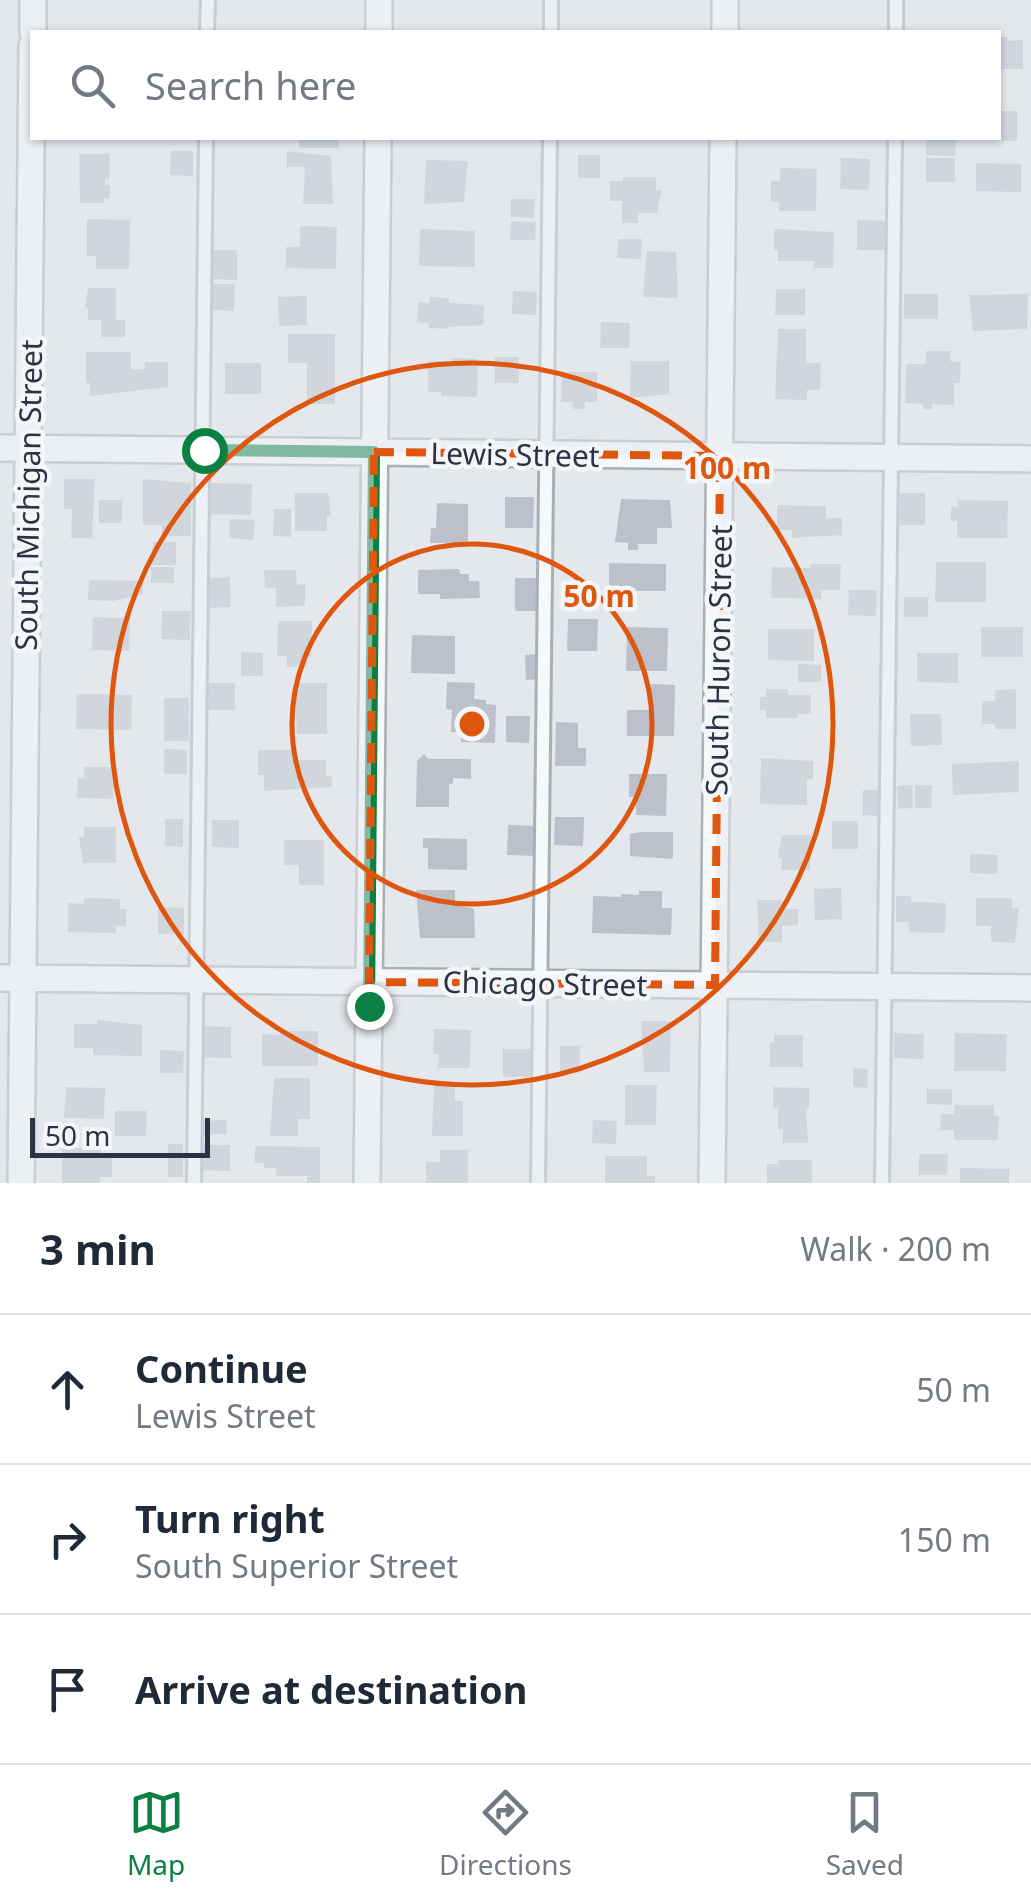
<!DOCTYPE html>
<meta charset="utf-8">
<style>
body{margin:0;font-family:"Noto Sans",sans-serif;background:#f6f6f7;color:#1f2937}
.scale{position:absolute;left:30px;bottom:25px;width:180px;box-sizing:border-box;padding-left:10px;border:5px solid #2b3445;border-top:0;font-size:28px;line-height:35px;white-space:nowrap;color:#2b3445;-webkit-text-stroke:8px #f4f6f9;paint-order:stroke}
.stop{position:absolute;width:30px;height:30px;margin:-22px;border:8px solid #0b8043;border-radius:50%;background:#fff}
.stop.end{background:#0b8043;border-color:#fff;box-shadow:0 2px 10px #0008}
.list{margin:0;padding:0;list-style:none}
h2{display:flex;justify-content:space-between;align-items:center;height:130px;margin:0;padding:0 40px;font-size:42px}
h2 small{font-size:32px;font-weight:400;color:#747a83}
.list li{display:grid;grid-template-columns:65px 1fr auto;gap:30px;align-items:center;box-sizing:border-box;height:150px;padding:0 40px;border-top:2px solid #e0e1e3}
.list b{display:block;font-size:38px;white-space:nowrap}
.list p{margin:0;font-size:32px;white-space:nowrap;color:#747a83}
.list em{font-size:32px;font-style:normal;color:#747a83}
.icon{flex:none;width:55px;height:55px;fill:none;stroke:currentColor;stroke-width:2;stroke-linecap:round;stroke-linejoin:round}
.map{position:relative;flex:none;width:1031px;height:1183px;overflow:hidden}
.search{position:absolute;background:#fff;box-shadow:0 2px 8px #0004;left:30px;right:30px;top:30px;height:110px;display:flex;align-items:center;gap:25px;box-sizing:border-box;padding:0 35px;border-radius:0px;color:#747a83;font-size:38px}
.sheet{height:580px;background:#fff}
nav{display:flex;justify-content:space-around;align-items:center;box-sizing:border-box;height:140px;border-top:2px solid #e0e1e3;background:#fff;font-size:28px;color:#747a83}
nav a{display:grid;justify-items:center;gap:5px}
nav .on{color:#0b8043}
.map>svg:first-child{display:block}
</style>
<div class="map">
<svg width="1031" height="1183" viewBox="0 0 1031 1183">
<rect width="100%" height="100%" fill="#e4e7ec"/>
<path fill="#bbc0ca" d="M998 37H1007V41L1023 40V69H998Z
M998 111H1017V141H998Z
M299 138H339V148H299Z
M926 138H956L955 156 926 155Z
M171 151H193V176L170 175Z
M287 151 331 156 333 204H303L305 167H287Z
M79 154H110L109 179H105V185H110L109 199 104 198 103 203H80Z
M578 155H600V178H578Z
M841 158 870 159 869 190 840 189Z
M926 158H955V182H926Z
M426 160 468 161 464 202 424 204Z
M976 163 1021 164V192L976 191Z
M780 168 817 169 816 211H779V202H771V181H780Z
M623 177H656V190H662L657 213H638V223H622V201H610V181H623Z
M511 199H535L534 218 511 217Z
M87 219 130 220 129 269H96V256H87Z
M857 220 890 221 889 250H857Z
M511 221 536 222 535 240H510Z
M300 226 337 227 336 269 286 268V247H300Z
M420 229 475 231V267L419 266Z
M774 229 834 232 833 268H814V261H778V250H774Z
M618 239H642L641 259 617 258Z
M212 250H237V280L211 279Z
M647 251 676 252 678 298 643 297Z
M211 284H235L234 311 211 310Z
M88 288H116V320H125V337H101V320H88V308H85Z
M776 289H805V315H775Z
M513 291 537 292 536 315 512 314Z
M904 294H938V319H904Z
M1028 294 1027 329 973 331 969 295Z
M307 296V325L279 326 278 297Z
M430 297 449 298V303L484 305 483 325 449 327V329L429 328V323L417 322 418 302 429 303Z
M601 322 630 323 629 348H600Z
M778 329H806V363H821L820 390H807V400L775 399Z
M288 334H335V404H307V363H288Z
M926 351H951L950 361 961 362 960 383H954V405L932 404V409H923V404L905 403 906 364H926Z
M86 352H131V369H145V362H168V387L90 396V383H86Z
M495 357H519V383H495Z
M451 358 478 359 477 397 441 396V392H428V361H451Z
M631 361H669V394L630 398Z
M225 363H261V394H225Z
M562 372H597V402H585V409H573V402H561Z
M64 479H95L92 538H71L72 509H64Z
M143 479 191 483V536H162V525H143Z
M207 483 252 484 251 515 207 514Z
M295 493H328L331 516H327V531H295Z
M900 493H925V525H899Z
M505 497H534L533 528H505Z
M621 499 670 500 672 528H657V544H638V550H628V543L615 542Z
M99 500H122V523H99Z
M958 500 1008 501 1007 538H957V521H951V506L958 507Z
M437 503 468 504V543H430L431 528H436Z
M777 505 826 506V518H842V535L792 538V530H777Z
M274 509H291V537L273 536Z
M230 519 255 520 253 540 229 538Z
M153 542H176V565H152Z
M936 562H986V602H935Z
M609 563 666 564V591H609Z
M810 564H841L840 590H821V599L771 598 772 567 810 568Z
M151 567H174V583H151Z
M459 569 460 574H469V581H479L480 598 440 599V594H418V570Z
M264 570H296L297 585 305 584V606L276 607V588H265Z
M230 577 231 607 207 608V578Z
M515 578H537V611H515Z
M89 580 143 581V594L113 601 88 600Z
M569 581 596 582 595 606 568 604Z
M849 590H877L876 616 848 615Z
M904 597H928V617H904Z
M162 611H190V640L161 639Z
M93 617 130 618 129 651 92 650Z
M568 619H598L597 651H567Z
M278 621H312L311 657H307V667H287V656H277Z
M627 627 668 628 667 671H626Z
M981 627H1023V657H981Z
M768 629H814V661L768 660Z
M412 635 455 636V674L411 673Z
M241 652 263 653V676H241Z
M917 653H958V683L917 682Z
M539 654 540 679 526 680 525 655Z
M798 664 821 665V682H798Z
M447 682 475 683 474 699 486 700V704L496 705 495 743 461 742V732H451L452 710 446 709Z
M207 683H235V710H207Z
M294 683H327V734H297Z
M651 684 675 685 674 736H627V710H651Z
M766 689H788V695H811V714H798V718H766V710H760V697H766Z
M1016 689V729H995V724H982V701H995V690Z
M77 694 132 695 131 730 76 729Z
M164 698H189V741H164Z
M910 714H941L942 745 911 746Z
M506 716H530L529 743 506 742Z
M556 722 578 723V748H586V766H555Z
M164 749 187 750V774H164Z
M258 750H293V760H326V776H332V787L264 791V775H258Z
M424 754 428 759H471V779L453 778V784H449V807H416L417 761Z
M761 758 813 761V779H807V805L760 804Z
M1019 761V792L953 795 952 764Z
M84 767H114L113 799 77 798 78 778H84Z
M629 774H667L666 816 636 815V797H629Z
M912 785 913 808 898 809 897 786Z
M915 785H932L931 808H915Z
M863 790H880V816L863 815Z
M555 817H584L583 846 554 845Z
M165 819H183V847L165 846Z
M212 820H239V848L212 847Z
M832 821H858V849H832Z
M508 825 539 826 538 856 507 855Z
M84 827H116V863H83L79 837H84Z
M640 832H673V859L630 856V834Z
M782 835H811L810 870H781L782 858H778Z
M423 838 467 839V870L428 869V848H423Z
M284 840H324V885H299V865H284Z
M970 854 998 855 997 874 970 873Z
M841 888 842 919 815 920 814 889Z
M416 890H455V904L474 909 475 938H420Z
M639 891H662V908H672L671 935 592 933 593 896 621 897V894L639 895Z
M896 896H911V902L946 903 945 933 909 932V922H896Z
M84 898 120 899V909H126V926H116V933L68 932V903L84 904Z
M976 898H1012V908H1019L1015 943 991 942V926H976Z
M757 900H782V909H798V925L782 926V942H759Z
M158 907 184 908V934H158Z
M97 1020 142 1025V1056L93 1055V1048H74V1024H97Z
M641 1021H671L670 1072H644Z
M198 1026 231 1027V1058L198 1057Z
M434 1029 471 1030 470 1068H438L439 1054H433Z
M280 1031H318V1066H262V1034L280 1035Z
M894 1033 924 1034 923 1059 894 1058Z
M955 1033 1007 1034 1006 1071H954Z
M774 1035H803V1067H770V1042H774Z
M560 1046H580V1073H560Z
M503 1049H535V1077H503Z
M160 1050 184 1051 183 1073H160Z
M853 1068 868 1069 867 1088 853 1087Z
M274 1078H310V1119H298V1136H270Z
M434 1085 455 1086V1101H463V1136H432Z
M625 1085H657L656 1125H625Z
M66 1087 105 1088 104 1119 64 1118Z
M773 1087 809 1088V1109H806L808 1143H783V1129H778V1108H773Z
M927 1089H952V1105L927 1104Z
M955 1105H994V1116H999L998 1140H954V1130H940L941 1114H954Z
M115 1111H147L146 1136H115Z
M226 1120 227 1134 202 1135 201 1121Z
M593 1120 617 1121 616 1144 592 1143Z
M168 1144H183V1177H168Z
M201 1145H230V1171L201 1170Z
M255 1146 320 1147V1183H307V1176H276V1168H264V1163H255Z
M62 1148H101V1158H112V1177H100V1183H62Z
M440 1150H468V1183H426V1162H440Z
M919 1154H948L947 1175H919Z
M605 1156H647V1176H655V1183H605Z
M778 1160H812V1183H767V1164H778Z
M960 1168 1009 1169V1183H960Z"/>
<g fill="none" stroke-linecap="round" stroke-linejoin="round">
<g stroke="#a9aeb7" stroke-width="18">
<path id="lane" d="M207 32 208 0
M551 32V0
M896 32V0
M194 1183 206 138
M538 1183 550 138
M882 1183 895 138"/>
</g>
<g stroke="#a9aeb7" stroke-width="30">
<path id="street" d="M33 32V0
M379 32V0
M725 32V0
M0 448 1031 459
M0 978 1031 988
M21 1183 32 46
M367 1183 378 138
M712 1183 723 138"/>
</g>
<use href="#lane" stroke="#f7f8fa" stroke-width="12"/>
<use href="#street" stroke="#f7f8fa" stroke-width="25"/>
</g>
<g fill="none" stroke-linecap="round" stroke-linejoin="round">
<path stroke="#0b8043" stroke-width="12" d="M204 450 374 452 369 1006"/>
</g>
<path d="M0 0H1031V1183H0ZM374 452 720 456 715 985 369 982Z" fill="#e4e7ec" fill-opacity=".55" fill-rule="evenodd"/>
<path fill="none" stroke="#df570f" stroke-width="8" stroke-dasharray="20 12" stroke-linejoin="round" d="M374 452 720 456 715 985 369 982Z"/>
<g fill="none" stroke="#df570f" stroke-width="5">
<circle cx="472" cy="724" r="180"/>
<circle cx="472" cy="724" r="361"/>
</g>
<g text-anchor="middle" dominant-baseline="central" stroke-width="9" stroke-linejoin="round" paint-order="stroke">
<g font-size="30" fill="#2b3445" stroke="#f4f6f9">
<text transform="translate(515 454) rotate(1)">Lewis Street</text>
<text transform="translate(28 495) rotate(-89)">South Michigan Street</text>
<text transform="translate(718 660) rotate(-89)">South Huron Street</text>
<text transform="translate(545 983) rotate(1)">Chicago Street</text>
</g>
</g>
<circle cx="472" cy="724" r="15" fill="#df570f" stroke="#f4f6f9" stroke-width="5"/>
<g font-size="30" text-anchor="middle" font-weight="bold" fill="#df570f" stroke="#f4f6f9" stroke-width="9" stroke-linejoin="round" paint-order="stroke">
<text x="727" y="479">100 m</text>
<text x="599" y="607">50 m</text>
</g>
</svg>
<div class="scale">50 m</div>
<div class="stop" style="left:204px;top:450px"></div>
<div class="stop end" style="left:369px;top:1006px"></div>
<div class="search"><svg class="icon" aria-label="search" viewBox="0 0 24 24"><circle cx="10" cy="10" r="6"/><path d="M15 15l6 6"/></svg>Search here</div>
</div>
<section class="sheet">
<h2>3 min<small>Walk · 200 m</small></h2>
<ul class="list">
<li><svg class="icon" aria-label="ahead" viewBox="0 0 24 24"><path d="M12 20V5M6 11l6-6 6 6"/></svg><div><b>Continue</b><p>Lewis Street</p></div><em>50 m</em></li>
<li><svg class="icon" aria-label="right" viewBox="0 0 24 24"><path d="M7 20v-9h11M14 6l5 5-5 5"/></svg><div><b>Turn right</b><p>South Superior Street</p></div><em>150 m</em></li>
<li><svg class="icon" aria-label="arrive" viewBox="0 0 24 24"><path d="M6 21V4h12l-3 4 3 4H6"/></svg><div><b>Arrive at destination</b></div></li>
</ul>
</section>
<nav>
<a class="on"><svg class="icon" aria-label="map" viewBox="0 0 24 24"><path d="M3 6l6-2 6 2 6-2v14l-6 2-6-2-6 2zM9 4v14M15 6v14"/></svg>Map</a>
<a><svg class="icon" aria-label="directions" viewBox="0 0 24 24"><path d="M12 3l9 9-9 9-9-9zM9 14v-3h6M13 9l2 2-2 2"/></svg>Directions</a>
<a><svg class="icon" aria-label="saved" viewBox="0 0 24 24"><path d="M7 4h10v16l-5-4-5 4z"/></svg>Saved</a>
</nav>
